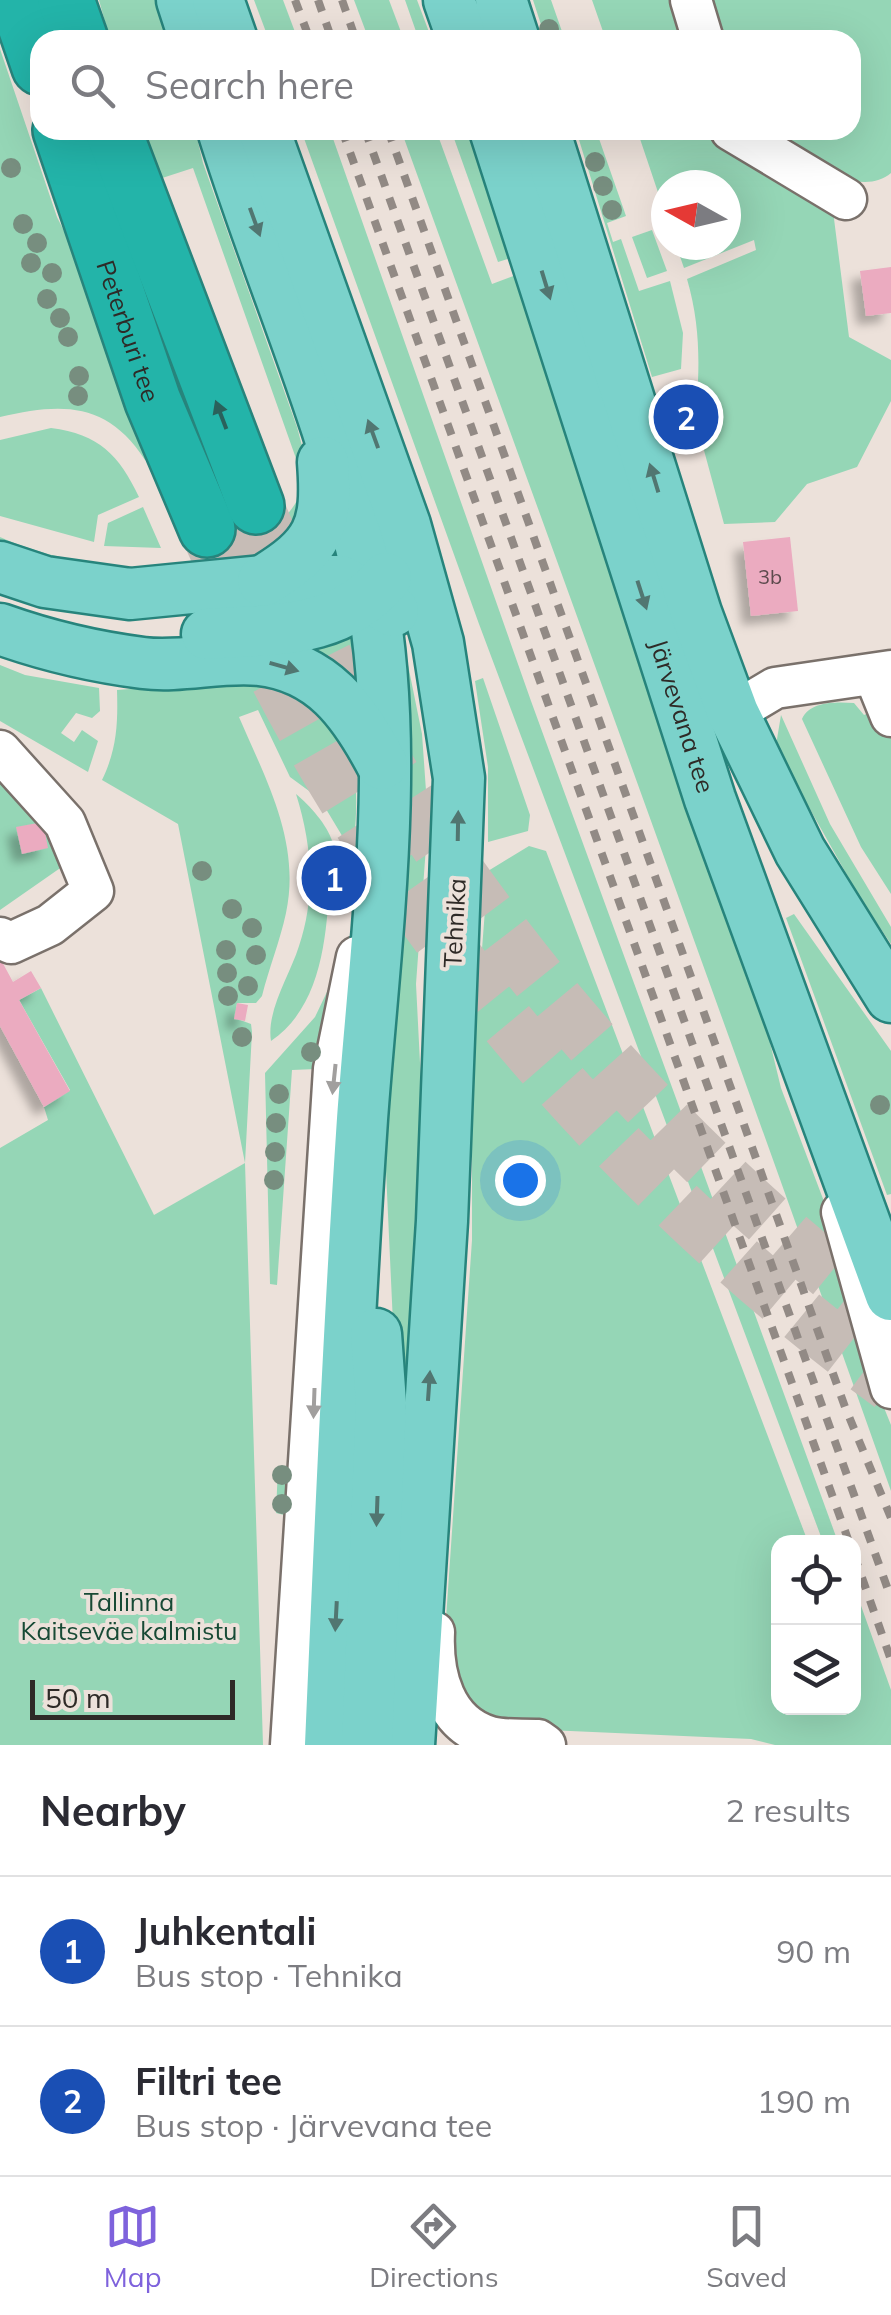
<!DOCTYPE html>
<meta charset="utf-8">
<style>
body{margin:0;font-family:Mulish,sans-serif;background:#f7f7f7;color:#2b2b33}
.controls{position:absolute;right:30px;bottom:30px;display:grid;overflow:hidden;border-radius:20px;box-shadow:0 10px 40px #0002}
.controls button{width:90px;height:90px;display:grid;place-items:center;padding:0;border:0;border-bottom:2px solid #e1e1e2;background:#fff;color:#2b2b33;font:50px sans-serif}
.compass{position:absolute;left:651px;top:170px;width:90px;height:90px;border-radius:50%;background:#fff;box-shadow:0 10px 40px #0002;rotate:278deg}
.scale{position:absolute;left:30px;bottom:25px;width:205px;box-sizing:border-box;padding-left:10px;border:5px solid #2e2a27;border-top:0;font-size:28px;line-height:35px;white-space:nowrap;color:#2e2a27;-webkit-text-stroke:8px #ece1da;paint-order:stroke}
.you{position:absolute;left:520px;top:1180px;width:35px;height:35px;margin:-25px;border:8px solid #fff;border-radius:50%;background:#1a73e8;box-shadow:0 0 0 15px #1a73e833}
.badge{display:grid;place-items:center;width:65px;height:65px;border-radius:50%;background:#7e62dc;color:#fff;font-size:32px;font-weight:700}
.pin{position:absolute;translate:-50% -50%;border:5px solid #fff;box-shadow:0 2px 10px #0006}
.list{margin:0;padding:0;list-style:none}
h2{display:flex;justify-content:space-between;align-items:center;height:130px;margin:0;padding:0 40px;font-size:42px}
h2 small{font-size:32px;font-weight:400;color:#7c7c81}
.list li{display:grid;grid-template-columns:65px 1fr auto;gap:30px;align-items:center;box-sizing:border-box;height:150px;padding:0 40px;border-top:2px solid #e1e1e2}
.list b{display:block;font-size:38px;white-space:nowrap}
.list p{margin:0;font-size:32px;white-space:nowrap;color:#7c7c81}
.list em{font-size:32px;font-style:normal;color:#7c7c81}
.icon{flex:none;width:55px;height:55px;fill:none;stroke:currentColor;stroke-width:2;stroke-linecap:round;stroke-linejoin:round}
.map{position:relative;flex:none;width:891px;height:1745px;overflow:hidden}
.search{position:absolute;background:#fff;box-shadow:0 10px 40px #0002;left:30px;right:30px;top:30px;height:110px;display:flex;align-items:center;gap:25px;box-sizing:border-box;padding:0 35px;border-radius:30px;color:#7c7c81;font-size:38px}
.sheet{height:430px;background:#fff}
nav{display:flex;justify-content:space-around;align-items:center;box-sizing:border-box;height:140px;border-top:2px solid #e1e1e2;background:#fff;font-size:28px;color:#7c7c81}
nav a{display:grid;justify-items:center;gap:5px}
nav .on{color:#7e62dc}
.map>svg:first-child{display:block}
</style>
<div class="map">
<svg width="891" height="1745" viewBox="0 0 891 1745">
<defs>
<filter id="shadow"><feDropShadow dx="-9" dy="9" stdDeviation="5" flood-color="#0004"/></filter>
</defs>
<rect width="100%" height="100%" fill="#ece1da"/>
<path fill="#95d6b6" d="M99 0H165L174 40H110Z
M254 0H283L298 40H269Z
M354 0H389L404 40H369Z
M405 0H417L432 40H419Z
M533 0H551L565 40H546Z
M592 0H685L697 40H606Z
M700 0H891V173C856 203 786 149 752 130H851V40H710Z
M0 49 57 217 100 303 153 452 145 460C107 401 61 403 0 417Z
M139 130H195L203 163 297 427 313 487 283 554 128 576 0 546V537C44 557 127 576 175 565 198 560 220 549 241 541 274 528 296 516 304 481L193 168 156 180Z
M301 130H330L531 701 838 1542H823L479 624Z
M401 130H436L492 284 516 275 511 258 498 262 451 130H469L493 183 755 981 781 1088 828 1212 874 1383 891 1425V1491C730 1036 565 584 401 130Z
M576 130H596L626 216 607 223 613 242 621 239 639 291 670 281 683 333 681 369 652 377Z
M637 130H726L832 203 849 337 891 360V401L857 467 807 484 775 522 724 524 702 443 694 436C699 380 703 334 687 279L756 250 754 240 684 268 676 245H726V185H666V216Z
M652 230 667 271 647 278 632 237Z
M51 428C99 434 119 455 139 497L98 515 94 542 0 516V440Z
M143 507 161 548 104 546 108 523Z
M354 638 359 679 356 682 313 648 315 642Z
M407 660 422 734 428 819 416 984 423 1122 411 1413 397 1411 384 1127 396 662Z
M0 665 25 675 99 688 100 711 92 718 76 713 61 733 74 742 82 730 98 741 88 772 0 721Z
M483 678 530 815 528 831 488 842V767L475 681Z
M245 680C343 706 364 743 354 841L344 839 320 799 290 777 258 710 239 717C266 780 301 842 286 913 280 941 269 968 262 996L256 1003H237L235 1018 251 1024 252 1032 245 1163 263 1745H0V1148L48 1120 44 1107 70 1090 19 1000 41 988 154 1215 245 1163 178 824 102 780C117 749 118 723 117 690Z
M854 703 864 715 875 710 891 734V894L861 847 802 719C810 701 836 702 854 703Z
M781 715 830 824 891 927V944L860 898 784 763 776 745Z
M0 776 47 816 66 864 0 910Z
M296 794C310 806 327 824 333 843 336 851 331 864 330 873 327 930 324 1005 271 1041 266 1011 290 975 299 946 316 895 312 845 296 794Z
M529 846 546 851 808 1542H778V1708H854V1586L891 1690V1745H775L751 1739 504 1728 469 1713 444 1648 472 1240V1079L488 871Z
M794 914 891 1051V1194L887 1195 786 918Z
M336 973 316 1069 292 1070 277 1285 270 1284 265 1073 315 1017Z
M278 1466 300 1472 288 1516 276 1513Z"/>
<path fill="#ebabc0" filter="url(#shadow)" d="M891 267V313L866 316 860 271Z
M790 537 798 611 751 616 743 542Z
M43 822 48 848 22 854 16 827Z
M0 958 13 982 31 971 41 988 19 1000 70 1091 44 1107 0 1026Z
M237 1003 248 1005 245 1021 234 1019Z"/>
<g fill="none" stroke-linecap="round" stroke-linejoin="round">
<path stroke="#c6bcb6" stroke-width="55" stroke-dasharray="55 28" stroke-linecap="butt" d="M256 506C288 580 320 654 361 724 496 952 678 1161 891 1320
M207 529C239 601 272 672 311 740 450 987 663 1218 891 1385"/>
<g stroke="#7a716b" stroke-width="45">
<path id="minor" d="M691 0 703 40
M731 130 846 199
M874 674 891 716
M733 713 775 688 891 671
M0 751 65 823 93 891 50 925 11 943 0 938
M842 1212 891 1388
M434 1632C432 1674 444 1724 490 1737 504 1741 523 1739 538 1740L545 1745
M291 1745 334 1069 357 957"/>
</g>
<g stroke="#27847c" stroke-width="55">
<g id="major">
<path d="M182 0 195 40"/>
<path d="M218 0 232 40"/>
<path d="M449 0 463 40"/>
<path d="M501 0 514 40"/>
<path d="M223 130C271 285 340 433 371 593 402 757 374 953 362 1119 348 1328 339 1536 330 1745"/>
<path d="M264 130 405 525 438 643 459 778 442 1221 409 1745"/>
<path id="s1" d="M495 130 710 799 891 1295"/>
<path d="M544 130 696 613 733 713 800 851 891 997"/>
<path d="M0 567 45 582 130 594 263 581H341L393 611"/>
<path d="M263 581C319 547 328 528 323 462"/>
<path d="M0 629C45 645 95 657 143 663 181 668 221 656 259 660 323 667 354 711 382 764"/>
<path d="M207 634C275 629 339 634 386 578"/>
<path d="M367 1745 381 1403 376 1334"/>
</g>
</g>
<g stroke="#27847c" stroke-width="60">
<g id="highway">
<path d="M17 0 40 67"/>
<path d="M66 0 80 40"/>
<path id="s2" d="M61 130 153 401 207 529"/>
<path d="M113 130 256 506"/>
</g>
</g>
<use href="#minor" stroke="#fff" stroke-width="40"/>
<use href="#major" stroke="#7bd2cb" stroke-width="50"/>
<use href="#highway" stroke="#23b4a9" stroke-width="55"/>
<path stroke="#928a85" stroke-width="8" stroke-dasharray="12 12" stroke-linecap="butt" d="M295 0 310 40
M318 0 332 40
M342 0 356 40
M342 130 849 1542
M365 130 891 1598
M388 130 845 1407 891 1518
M854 1555 891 1660"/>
</g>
<g fill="#778e7f">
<circle cx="549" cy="29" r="10"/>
<circle cx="595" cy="162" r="10"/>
<circle cx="11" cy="168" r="10"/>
<circle cx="603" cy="186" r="10"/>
<circle cx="612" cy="210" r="10"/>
<circle cx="23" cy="224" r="10"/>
<circle cx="37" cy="243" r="10"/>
<circle cx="31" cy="263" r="10"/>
<circle cx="52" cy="273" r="10"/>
<circle cx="47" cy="299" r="10"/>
<circle cx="60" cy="318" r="10"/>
<circle cx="68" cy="337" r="10"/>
<circle cx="79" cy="376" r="10"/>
<circle cx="78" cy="396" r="10"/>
<circle cx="202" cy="871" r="10"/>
<circle cx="232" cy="909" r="10"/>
<circle cx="252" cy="928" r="10"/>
<circle cx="226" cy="950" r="10"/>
<circle cx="256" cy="955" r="10"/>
<circle cx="227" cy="973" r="10"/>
<circle cx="248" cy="986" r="10"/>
<circle cx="228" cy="996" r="10"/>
<circle cx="242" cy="1037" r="10"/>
<circle cx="311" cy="1052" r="10"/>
<circle cx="279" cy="1094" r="10"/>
<circle cx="880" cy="1105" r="10"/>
<circle cx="276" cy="1123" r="10"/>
<circle cx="275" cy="1152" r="10"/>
<circle cx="274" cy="1180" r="10"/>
<circle cx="282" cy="1475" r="10"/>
<circle cx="282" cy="1504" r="10"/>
</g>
<defs><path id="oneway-solid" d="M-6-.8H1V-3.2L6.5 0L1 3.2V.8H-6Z" transform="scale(2.5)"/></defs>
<g fill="#517671">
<use href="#oneway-solid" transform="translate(255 222) rotate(70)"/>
<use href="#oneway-solid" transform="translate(546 285) rotate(73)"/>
<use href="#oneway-solid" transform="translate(373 434) rotate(-110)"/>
<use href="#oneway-solid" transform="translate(654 478) rotate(-107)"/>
<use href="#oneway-solid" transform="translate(642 595) rotate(72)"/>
<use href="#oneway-solid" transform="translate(284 667) rotate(16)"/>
<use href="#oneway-solid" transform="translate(458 826) rotate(-89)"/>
<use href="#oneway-solid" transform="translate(429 1386) rotate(-86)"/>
<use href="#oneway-solid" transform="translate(377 1511) rotate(92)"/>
<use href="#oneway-solid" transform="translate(336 1616) rotate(93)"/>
</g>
<use fill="#2a615b" href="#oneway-solid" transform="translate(221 415) rotate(-111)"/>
<g fill="#a19f9e">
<use href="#oneway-solid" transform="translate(334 1079) rotate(96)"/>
<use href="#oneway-solid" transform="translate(314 1403) rotate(92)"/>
</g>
<g text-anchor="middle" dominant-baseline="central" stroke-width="8" stroke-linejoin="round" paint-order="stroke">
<g font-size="20" fill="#5d4a4d">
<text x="770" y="576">3b</text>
</g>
<g font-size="25" fill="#2e2a27" stroke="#ece1da">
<text stroke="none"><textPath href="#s2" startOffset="212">Peterburi tee</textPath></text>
<text stroke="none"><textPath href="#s1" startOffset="615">Järvevana tee</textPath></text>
<text transform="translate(454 923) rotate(-87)">Tehnika</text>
</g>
<g font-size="25" fill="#174a35" stroke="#ece1da">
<text x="129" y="1601">Tallinna<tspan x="129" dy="29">Kaitseväe kalmistu</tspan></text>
</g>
</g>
</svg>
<div class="controls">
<button><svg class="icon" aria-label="locate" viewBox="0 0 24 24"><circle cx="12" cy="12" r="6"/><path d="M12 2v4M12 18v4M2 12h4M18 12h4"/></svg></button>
<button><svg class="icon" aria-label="layers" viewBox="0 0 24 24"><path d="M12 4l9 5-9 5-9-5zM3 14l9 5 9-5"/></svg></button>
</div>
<svg class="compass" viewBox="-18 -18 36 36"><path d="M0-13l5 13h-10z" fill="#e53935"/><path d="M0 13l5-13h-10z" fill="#7c7c81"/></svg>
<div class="scale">50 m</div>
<div class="you"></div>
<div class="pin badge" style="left:334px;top:878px;background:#1a4fb4">1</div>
<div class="pin badge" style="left:686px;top:417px;background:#1a4fb4">2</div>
<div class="search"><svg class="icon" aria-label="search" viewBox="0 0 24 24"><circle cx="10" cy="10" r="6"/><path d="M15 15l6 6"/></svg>Search here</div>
</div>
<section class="sheet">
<h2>Nearby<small>2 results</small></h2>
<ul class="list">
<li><span class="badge" style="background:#1a4fb4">1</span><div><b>Juhkentali</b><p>Bus stop · Tehnika</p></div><em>90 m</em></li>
<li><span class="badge" style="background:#1a4fb4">2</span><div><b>Filtri tee</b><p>Bus stop · Järvevana tee</p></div><em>190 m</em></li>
</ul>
</section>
<nav>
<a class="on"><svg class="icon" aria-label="map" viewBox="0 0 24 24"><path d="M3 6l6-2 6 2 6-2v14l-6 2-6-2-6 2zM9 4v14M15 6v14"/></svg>Map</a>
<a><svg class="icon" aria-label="directions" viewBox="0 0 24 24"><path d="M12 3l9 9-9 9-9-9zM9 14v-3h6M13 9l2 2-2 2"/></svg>Directions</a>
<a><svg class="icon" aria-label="saved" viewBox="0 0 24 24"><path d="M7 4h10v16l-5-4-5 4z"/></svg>Saved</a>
</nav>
